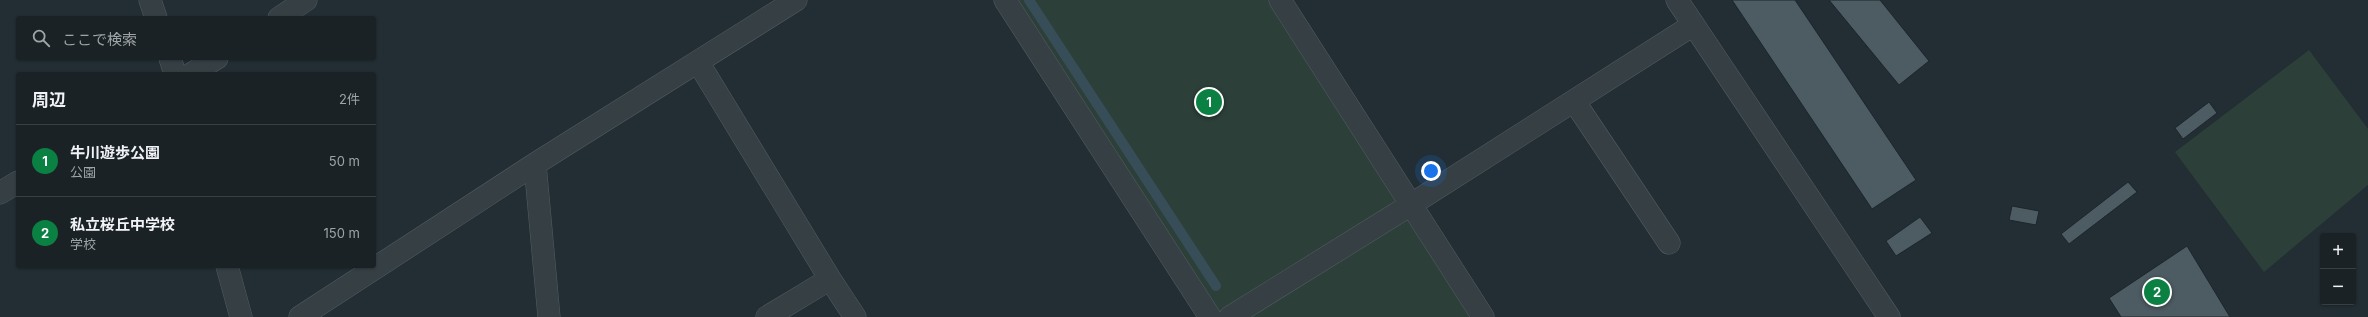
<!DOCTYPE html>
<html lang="ja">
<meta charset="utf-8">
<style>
body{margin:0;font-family:Inter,"Noto Sans JP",sans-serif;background:#232a2e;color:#f1f3f6}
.controls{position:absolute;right:12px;bottom:12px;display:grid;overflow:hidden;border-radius:4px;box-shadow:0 1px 3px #0004}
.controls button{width:36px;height:36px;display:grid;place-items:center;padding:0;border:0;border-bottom:1px solid #383f43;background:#1a2226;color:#f1f3f6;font:20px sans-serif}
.you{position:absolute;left:1431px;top:171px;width:14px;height:14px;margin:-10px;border:3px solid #fff;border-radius:50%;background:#1a73e8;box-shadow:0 0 0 6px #1a73e833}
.badge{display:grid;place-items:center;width:26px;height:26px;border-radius:50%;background:#0b8043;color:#fff;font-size:13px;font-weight:700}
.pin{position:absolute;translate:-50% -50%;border:2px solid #fff;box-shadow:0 1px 4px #0006}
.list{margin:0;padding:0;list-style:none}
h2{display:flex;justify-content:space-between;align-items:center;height:52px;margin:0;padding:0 16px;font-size:17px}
h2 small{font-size:13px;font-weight:400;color:#9fa4a7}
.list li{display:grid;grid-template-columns:26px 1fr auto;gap:12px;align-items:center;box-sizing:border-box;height:72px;padding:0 16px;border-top:1px solid #383f43}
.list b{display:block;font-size:15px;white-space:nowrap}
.list p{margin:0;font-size:13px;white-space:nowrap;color:#9fa4a7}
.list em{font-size:13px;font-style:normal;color:#9fa4a7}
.icon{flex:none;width:22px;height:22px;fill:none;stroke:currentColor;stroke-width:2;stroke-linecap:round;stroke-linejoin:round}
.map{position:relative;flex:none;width:2368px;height:317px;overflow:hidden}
.search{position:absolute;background:#1a2226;box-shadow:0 1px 3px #0004;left:16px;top:16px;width:360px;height:44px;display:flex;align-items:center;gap:10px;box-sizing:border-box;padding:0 14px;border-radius:4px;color:#9fa4a7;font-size:15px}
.panel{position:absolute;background:#1a2226;box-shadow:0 1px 3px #0004;left:16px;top:72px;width:360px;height:196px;border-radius:4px}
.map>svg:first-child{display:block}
</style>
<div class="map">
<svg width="2368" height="317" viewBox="0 0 2368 317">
<rect width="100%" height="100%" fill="#222e33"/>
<path fill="#2c3f39" d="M1007 0H1280L1483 317H1210Z
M2309 50 2368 129V185L2264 272 2175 152Z"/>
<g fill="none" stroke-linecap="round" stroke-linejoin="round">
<path stroke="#374d58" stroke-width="10" d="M1029 0 1216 286"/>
</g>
<path fill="#4d5b62" stroke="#1c262b" d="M1732 0H1795L1916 180 1872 209Z
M1829 0H1880L1929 61 1899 85Z
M2209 102 2217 113 2183 139 2175 128Z
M2128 182 2137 192 2069 244 2061 234Z
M2012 206 2039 211 2036 225 2009 220Z
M1920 217 1932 233 1896 256 1886 241Z
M2187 246 2230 317H2121L2109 298Z"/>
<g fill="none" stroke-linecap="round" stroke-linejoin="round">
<g stroke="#525d62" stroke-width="23">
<path id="minor" d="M1005 0 1210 317
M1280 0 1483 317
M1677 0 1889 317
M698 62 830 279 855 317
M1574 101 1669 243
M535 164 549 317
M300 317 535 164 796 0
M767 317 830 279
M1230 317 1412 204 1693 25"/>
</g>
<g stroke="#525d62" stroke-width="23">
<path id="tertiary" d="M150 0 156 18
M279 18 306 0
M170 58 175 74
M191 74 217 58
M0 193 18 182
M227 266 241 317"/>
</g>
<use href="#minor" stroke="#353f44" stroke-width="22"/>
<use href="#tertiary" stroke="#353f44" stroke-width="22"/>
</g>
</svg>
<div class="controls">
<button>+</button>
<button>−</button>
</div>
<div class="you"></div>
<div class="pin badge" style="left:1209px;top:102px">1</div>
<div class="pin badge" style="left:2157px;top:292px">2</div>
<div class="search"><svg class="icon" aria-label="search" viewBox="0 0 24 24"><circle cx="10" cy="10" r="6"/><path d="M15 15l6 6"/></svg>ここで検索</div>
<section class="panel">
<h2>周辺<small>2件</small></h2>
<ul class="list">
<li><span class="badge">1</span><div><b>牛川遊歩公園</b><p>公園</p></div><em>50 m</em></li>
<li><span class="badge">2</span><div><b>私立桜丘中学校</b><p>学校</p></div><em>150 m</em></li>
</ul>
</section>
</div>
